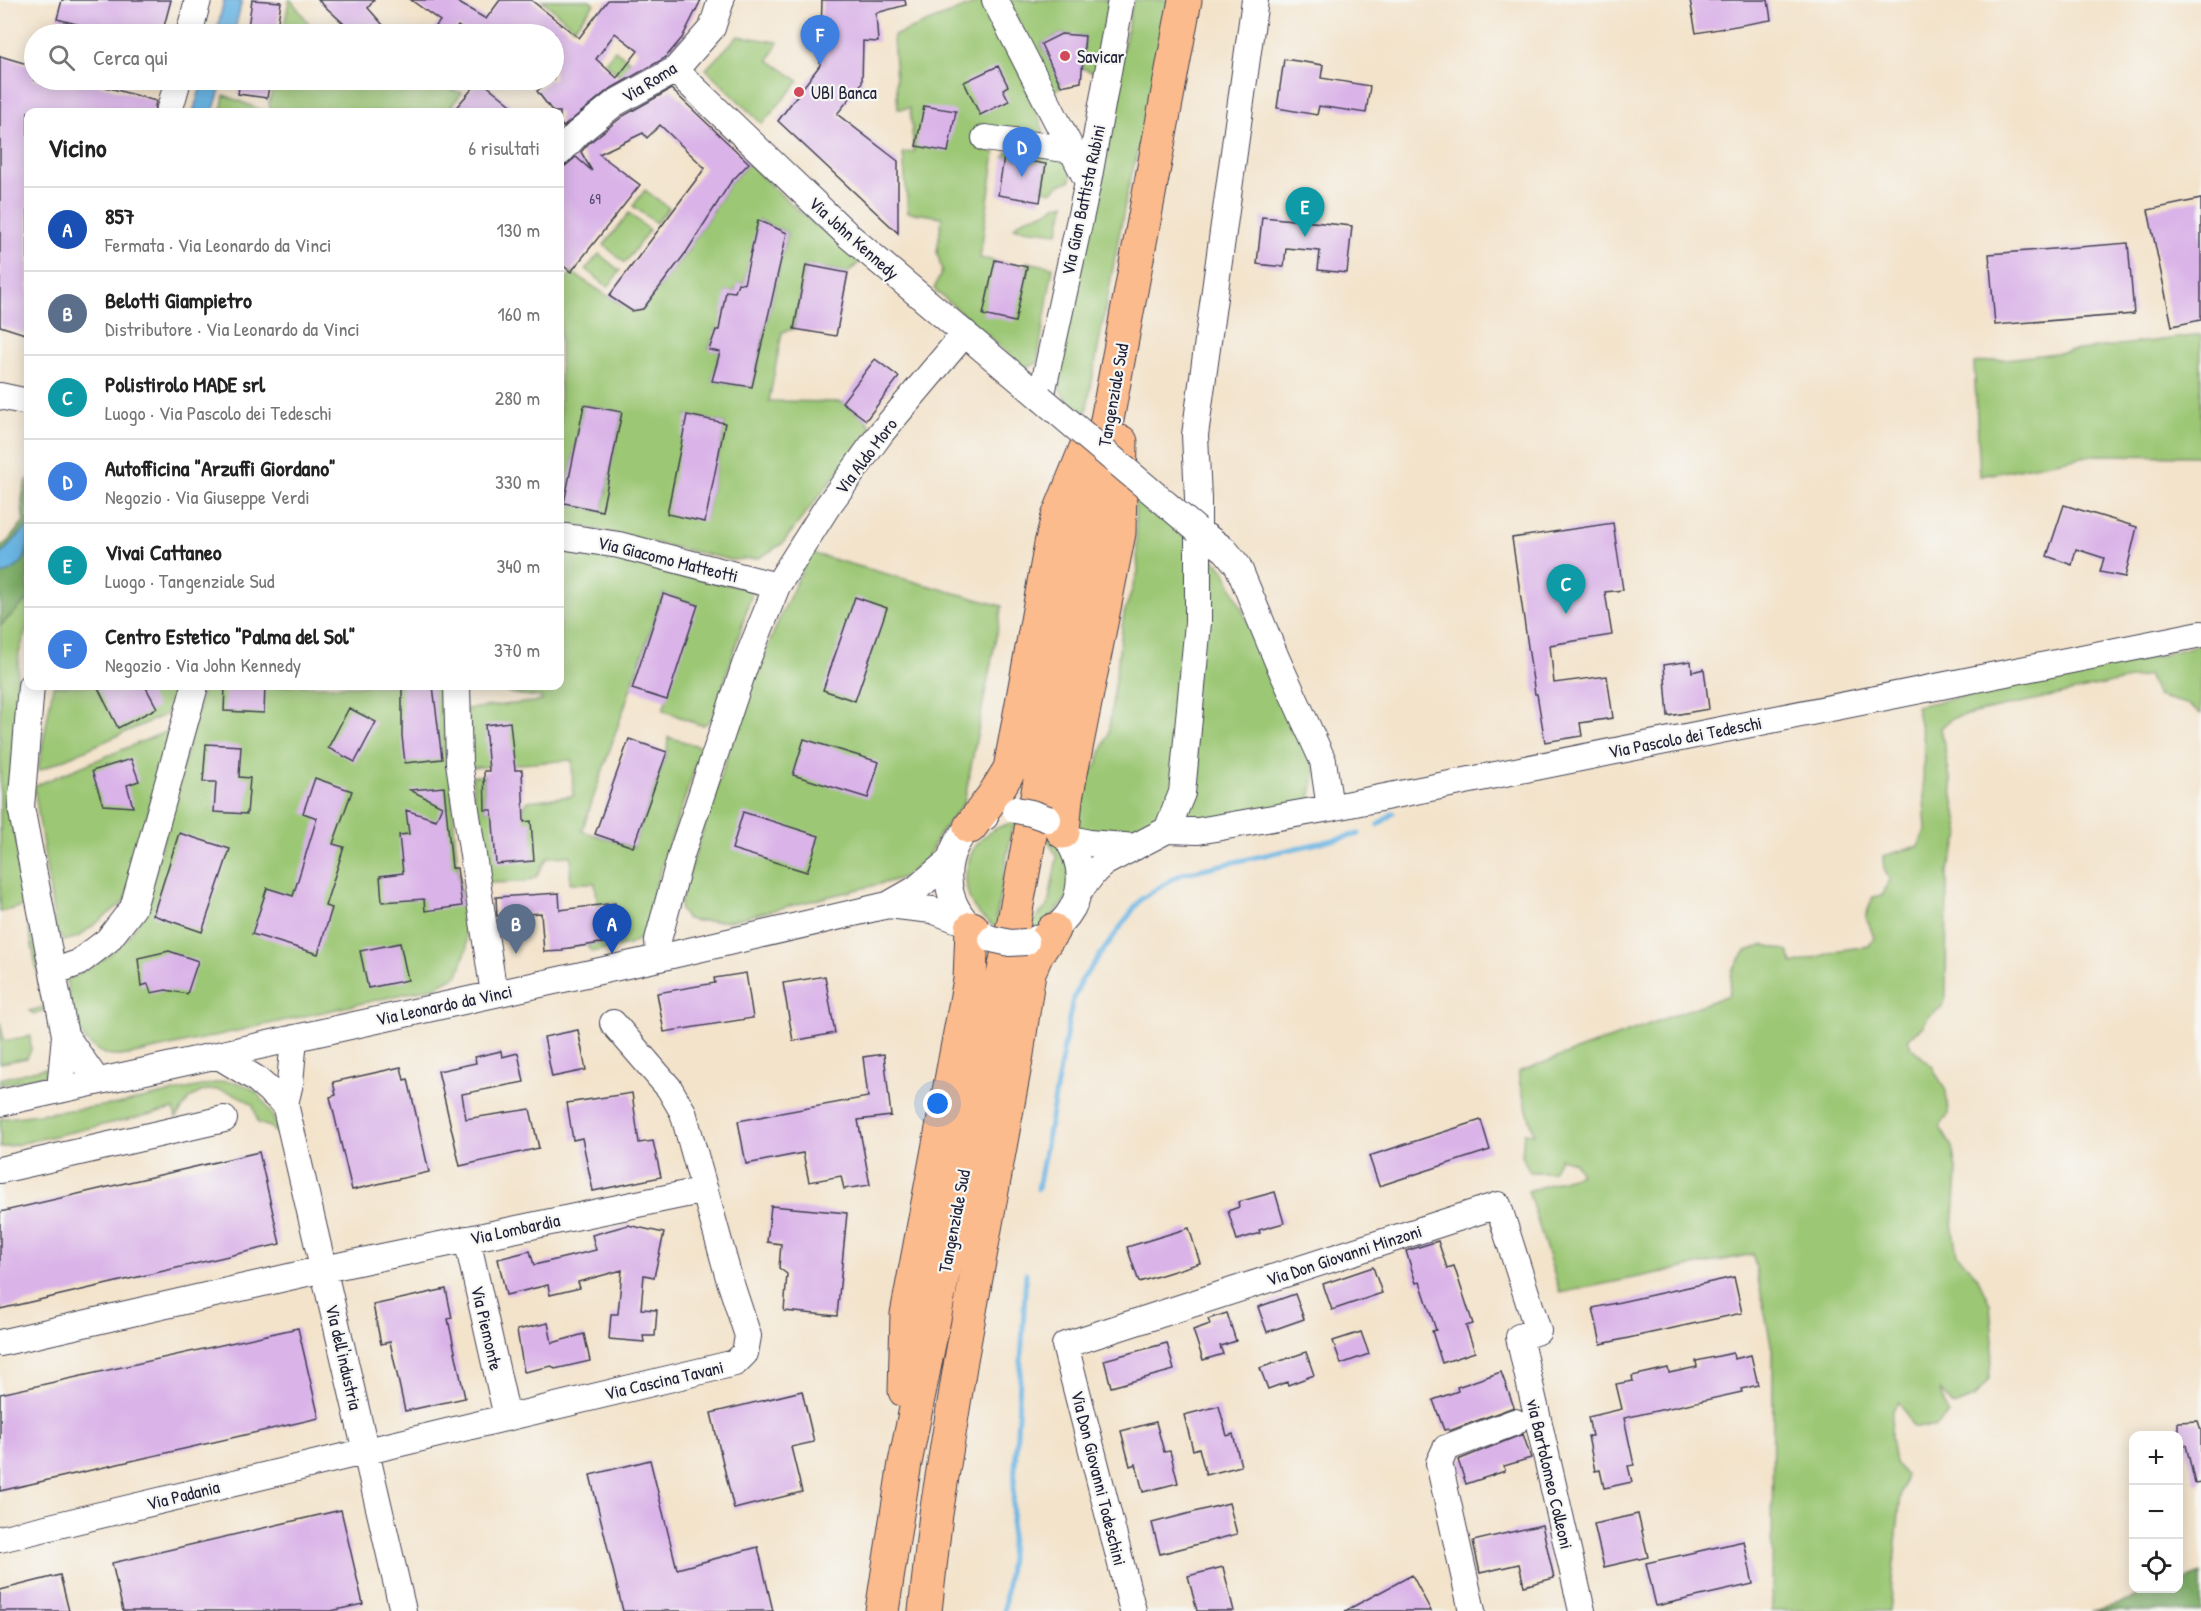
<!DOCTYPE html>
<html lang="it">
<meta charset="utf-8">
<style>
body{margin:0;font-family:"Patrick Hand",sans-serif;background:#f6f6f6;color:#222}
.controls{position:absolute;right:18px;bottom:18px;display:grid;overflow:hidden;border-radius:12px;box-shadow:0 3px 15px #0003}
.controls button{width:54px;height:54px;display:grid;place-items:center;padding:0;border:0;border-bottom:2px solid #e0e0e0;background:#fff;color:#222;font:30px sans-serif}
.you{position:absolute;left:938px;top:1104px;width:21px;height:21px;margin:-15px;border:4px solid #fff;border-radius:50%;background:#1a73e8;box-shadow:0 0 0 9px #1a73e833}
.badge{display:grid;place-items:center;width:39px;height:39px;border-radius:50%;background:#d1495b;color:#fff;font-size:20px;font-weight:700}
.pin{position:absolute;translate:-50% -50px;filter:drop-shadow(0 2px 3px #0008)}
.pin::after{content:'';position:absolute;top:32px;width:21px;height:18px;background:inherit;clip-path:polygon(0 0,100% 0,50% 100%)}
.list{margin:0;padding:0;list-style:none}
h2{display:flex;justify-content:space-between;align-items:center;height:78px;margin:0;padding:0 24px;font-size:26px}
h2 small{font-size:20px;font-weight:400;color:#767676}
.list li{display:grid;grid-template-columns:39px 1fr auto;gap:18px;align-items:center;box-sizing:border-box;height:84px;padding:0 24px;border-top:2px solid #e0e0e0}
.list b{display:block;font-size:22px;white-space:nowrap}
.list p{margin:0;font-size:20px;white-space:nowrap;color:#767676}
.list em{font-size:20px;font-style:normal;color:#767676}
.icon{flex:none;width:33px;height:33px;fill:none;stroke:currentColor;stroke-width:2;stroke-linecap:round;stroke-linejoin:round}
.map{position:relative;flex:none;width:2201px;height:1611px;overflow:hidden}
.search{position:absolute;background:#fff;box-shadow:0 3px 15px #0003;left:24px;top:24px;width:540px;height:66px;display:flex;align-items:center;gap:15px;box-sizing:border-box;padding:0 21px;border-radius:33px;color:#767676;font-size:22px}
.panel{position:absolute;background:#fff;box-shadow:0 3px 15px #0003;left:24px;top:108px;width:540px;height:582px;border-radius:12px}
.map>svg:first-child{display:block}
</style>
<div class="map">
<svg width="2201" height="1611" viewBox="0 0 2201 1611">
<rect width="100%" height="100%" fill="#f6f6f2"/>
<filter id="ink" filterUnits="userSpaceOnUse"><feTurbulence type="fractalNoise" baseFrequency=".0167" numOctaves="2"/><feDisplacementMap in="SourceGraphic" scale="12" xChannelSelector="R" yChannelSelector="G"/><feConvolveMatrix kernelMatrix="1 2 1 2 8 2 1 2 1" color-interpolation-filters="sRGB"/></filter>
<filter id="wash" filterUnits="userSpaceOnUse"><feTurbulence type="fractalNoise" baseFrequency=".008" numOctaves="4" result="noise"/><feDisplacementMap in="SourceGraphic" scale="24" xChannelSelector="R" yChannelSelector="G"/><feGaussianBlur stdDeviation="1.35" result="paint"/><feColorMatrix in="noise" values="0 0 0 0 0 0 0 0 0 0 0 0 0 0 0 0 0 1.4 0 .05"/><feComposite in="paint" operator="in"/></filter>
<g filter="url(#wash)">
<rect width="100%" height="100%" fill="#f3e3cb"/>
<path fill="#9cc774" stroke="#5f7458" stroke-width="1.5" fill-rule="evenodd" d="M289 0H291L317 34H283Z
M542 0H590L594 4 574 28Z
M984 0 1028 87 1047 140 979 129V149L995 152 980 258 1027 267V262L1053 267 1037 364 1024 367 934 289 942 271 937 252 942 217 908 212 903 153 914 152 910 108 898 109 893 36Z
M1008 0H1112L1097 74 1082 68 1085 36 1061 34 1041 44 1061 86 1053 94Z
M1133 0H1171L1158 71 1127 193 1086 413C1069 401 1058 397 1058 375Z
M738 36 778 42 769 60 799 81 762 124 706 69Z
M615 50 649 76 630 86 605 62Z
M275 80H418L462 93 448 110 450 112H271L269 103Z
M224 95 266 112H221Z
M1007 152 1073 161 1070 181 1061 184 1051 192 1042 189 1045 164 1004 157Z
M749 163 770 185 817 227H820L862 260 848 273 806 265 794 329 782 332 769 401 842 402 866 420 872 428 782 544 759 558 732 560 560 522V291L571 272 631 311 643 309 687 251 730 183ZM759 220 787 233 752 387 712 381 720 352 709 349 716 330 725 331 726 291 735 292 738 283 744 284ZM584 405 622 412 602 511 564 503ZM687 415 725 423 705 521Z
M645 190 669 208 656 223 633 206Z
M1065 203 1058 233 1014 228C1022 216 1032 218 1043 213 1053 209 1052 206 1065 203Z
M629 213 649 230 625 263 604 245Z
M599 254 620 271 608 287 586 269Z
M2201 335V469L2197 456 2093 455 1980 476 1974 363Z
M1134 490 1214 559 1224 570 1316 770 1310 799 1191 829 1095 838 1073 822 1076 781 1096 766 1108 735 1124 614 1138 572Z
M560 548 753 590 713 718 704 725 697 724 663 710 697 605 663 594 582 831 633 847 667 752 668 737 702 747 657 881 644 936 629 945 592 952 586 945 620 940 615 903 598 905 595 883H570L571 856 548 857 536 877 525 882 484 883 472 776H484L485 810 523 809 528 801 573 796 572 760 470 768 466 709 542 701 541 697 513 694 491 686H560Z
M811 553 1002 606 964 803 938 836 928 857 904 877 888 882 729 921H696L687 919 680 910 681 900C718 782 754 662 811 553Z
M28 599V624L19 653 10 789 12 819 29 905 0 912V626Z
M2201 644V714L2190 705 2157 696 2148 675 1952 718 1941 728 1960 835 1947 872 1946 996 1943 1006 1928 1017 1923 1026 1908 1039 1912 1048 1932 1066 1946 1091 1948 1114 1940 1127 1952 1147 1957 1174 1953 1230 1957 1254 1977 1277 1990 1304 1993 1342 1989 1379 1974 1398 1953 1406 1939 1389 1948 1414 1935 1427H1913L1899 1402 1892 1410 1891 1437 1895 1463 1906 1475 1901 1494 1889 1611H1772L1773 1354 1753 1254 1560 1293 1528 1191 1581 1174 1574 1162 1560 1158 1553 1172H1530L1522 1156 1524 1133 1534 1134 1520 1085 1518 1072 1729 995 1732 970 1746 951 1765 945 1788 951 1793 964 1841 950 1869 946 1874 938 1866 915 1873 897 1883 895 1889 879 1884 869 1883 856 1918 846 1926 830 1923 783 1924 742 1916 706 2154 657Z
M53 686H178L169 713 38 771Z
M204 686H446L455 838 467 948 458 975 435 987 134 1054C128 1055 122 1056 116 1056 108 1056 100 1053 94 1048 72 1031 71 1006 66 980 99 965 125 947 143 915Z
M170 730 125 901 78 937 64 941 56 932 34 786Z
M1016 822 1057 835 1076 887 1040 930C1027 930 1010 932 998 928 991 926 984 919 979 914 958 890 963 850 990 832 998 826 1007 824 1016 822ZM1012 828 1045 835 1057 857 1048 906 1030 923 996 917Z
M34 923 49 1009 34 1014 29 1011 44 1007 28 924Z
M0 1021 4 1041 30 1036 31 1050 27 1058 0 1063Z
M45 1068 46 1075 0 1085V1079Z
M224 1081C234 1082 244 1083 252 1089 264 1097 277 1122 279 1136L270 1127 258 1123 253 1105C236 1092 210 1082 191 1098 185 1103 181 1112 176 1118L174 1109 0 1148V1119L118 1104Z"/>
<path fill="#7dac66" stroke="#506750" stroke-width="1.5" d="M28 478V599L0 626V547L8 541 24 521C21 504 21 494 28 478Z
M2201 1574V1611H2091C2122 1607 2148 1588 2178 1588L2179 1583Z"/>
<path fill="#6bb5e3" stroke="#466c8f" stroke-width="1.5" d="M224 0H242L234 34H216Z
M203 80H223L213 112H193Z
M28 526C29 553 28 566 0 575V555Z"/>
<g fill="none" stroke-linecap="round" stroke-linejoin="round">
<path stroke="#6bb5e3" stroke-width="5" d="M1378 825 1393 813
M1038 1189 1072 1003 1081 981 1141 899 1172 879 1185 873 1359 834
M1004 1611 1010 1557 1026 1273"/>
</g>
<g id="blocks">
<path fill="#dab3e8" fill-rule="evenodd" d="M62 0H171L162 34H116L57 19Z
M252 0 281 2 276 34H247Z
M318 0H374L368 8 391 34H355Z
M411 0H454L486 19 500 0H531L579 38 608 0H701L682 38 665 58 608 90 563 127 560 122V112H553L537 91 549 80H554V34H469L458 26 452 34H430L440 21ZM615 33 638 51 617 78 596 59Z
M822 0H905L906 5 876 13 878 42 863 41 862 83 837 114 898 161V233L778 121 820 65Z
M1690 0H1768L1771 20 1696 33Z
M1061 34 1085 36 1081 82 1061 86 1041 44Z
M0 56 34 66V80H81L156 101 154 112H28V335L0 326Z
M1284 59 1323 65 1321 78 1370 86 1366 113 1319 106 1317 115 1277 108Z
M998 66 1008 86 1003 89 1009 101 980 115 964 82Z
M240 80H270L267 98 238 94Z
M480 80 520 112H452Z
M671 89 749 163 730 183 687 251 643 309 632 311 609 296 705 168 660 125 647 138 643 133 599 154 640 185 571 272 560 263V167L565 166 576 157 592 171 581 152 588 144 623 116Z
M924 106 956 111 948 152 916 146Z
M1004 157 1046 164 1040 202 998 195Z
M2201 199V320L2172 326 2148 210Z
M1262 217 1352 226 1347 273 1318 270 1320 251 1286 248 1284 267 1257 264Z
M758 220 787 233 752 387 712 381 720 352 709 350 716 330H719L726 291 735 292 738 283 744 284Z
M2128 243 2134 314 1995 325 1989 254Z
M995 260 1027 267 1015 322 983 315Z
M806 265 848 273 836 336 794 329Z
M875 359 899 377 866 420 842 402Z
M584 405 622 412 602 511 564 503Z
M687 415 725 423 705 522 667 514Z
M2064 505 2137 527 2125 577 2100 572 2104 558 2076 549 2072 565 2047 556Z
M1613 523 1623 590 1605 592 1612 635 1550 645 1554 683 1607 676 1613 718 1580 723 1582 736 1545 742 1537 694H1535L1512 538Z
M663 594 698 605 667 700 632 689Z
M855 597 887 608 855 701 823 690Z
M1691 661 1692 672 1704 669 1709 709 1668 716 1664 665Z
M97 686H145L157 708 118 728Z
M225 686H265L264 713 224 711Z
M402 686H433L442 759 405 763 402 736Z
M349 708 376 722 355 762 328 748Z
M510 722 515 770H522L524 822 531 821 534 861 496 864 492 810H485L484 771H489L485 725Z
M629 739 667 752 633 847 595 834Z
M804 739 879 762 868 798 793 775Z
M206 744 241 746 239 777 250 778 247 814 214 812 216 782H203Z
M131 759 139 781 127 785 133 807 103 805 92 771Z
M315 778 352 791 333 844 344 847 325 906 332 908 318 954 252 934 267 888 293 896 317 818 303 813Z
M444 787 452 868H457L462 906 425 911 424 899 382 902 380 876 403 873 399 835 409 834 406 810 436 820 442 806 410 790Z
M743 812 819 836 807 872 732 849Z
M179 833 230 849 202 932 153 915Z
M559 893 560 910 615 903 620 940 563 949V951L544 952 541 913 497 916 496 897Z
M400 943 408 980 368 988 360 951Z
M169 951 198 961 187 994 166 990 151 993 148 984 141 986 138 958Z
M746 973 753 1018 664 1032 657 993 715 983 714 978Z
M825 976 835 1033 793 1041 783 983Z
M578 1030 586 1070 552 1077 544 1037Z
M501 1051 502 1057 518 1053 524 1082 462 1094 466 1119 530 1109 539 1148 460 1166 438 1071 476 1063 475 1057Z
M884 1054 891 1116 858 1120 870 1185 844 1189 841 1176 809 1182 803 1153 746 1164 738 1121 868 1097 863 1057Z
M401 1067 404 1080 408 1079 429 1172 352 1190 330 1097 336 1095 333 1082Z
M632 1093 639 1143 653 1141 661 1177 593 1191 582 1138 573 1140 567 1103Z
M1481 1120 1490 1150 1379 1186 1369 1156Z
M259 1152 280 1244 0 1309V1212Z
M1275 1192 1284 1223 1259 1230 1260 1233 1237 1240 1228 1211 1239 1207 1238 1202Z
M771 1206 847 1213 837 1316 784 1311 787 1274 779 1268 781 1244 767 1242Z
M628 1225 664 1233 654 1277 644 1275 641 1309 657 1310 655 1336H643L644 1342 609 1339 611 1314H618L622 1270 578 1282 580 1288 550 1295 548 1285 506 1295 498 1259 530 1251 534 1265 596 1250 592 1235Z
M1189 1228 1200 1263 1139 1282 1127 1247Z
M1438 1241 1447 1268 1454 1266 1473 1324 1466 1326 1475 1352 1442 1363 1432 1331 1436 1330 1420 1282 1416 1283 1406 1251Z
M1373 1267 1382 1293 1332 1310 1323 1284Z
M1734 1277 1742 1313 1601 1344 1593 1308Z
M446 1289 452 1318 448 1319 465 1398 405 1411 390 1342 381 1344 373 1305Z
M1295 1294 1304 1319 1267 1332 1258 1307Z
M1227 1313 1236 1341 1220 1346 1223 1354 1203 1360 1193 1330 1210 1324 1208 1319Z
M548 1323 552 1343 584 1334 590 1361 555 1369 552 1366 524 1372 517 1330Z
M298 1328 319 1418 0 1491V1394Z
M1361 1332 1369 1354 1341 1364 1333 1341Z
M1167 1343 1174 1370 1111 1387 1104 1360Z
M1306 1352 1314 1375 1288 1385 1287 1382 1268 1389 1260 1368Z
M1733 1353 1734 1359 1751 1355 1758 1385 1741 1389 1742 1392 1624 1418 1634 1465 1628 1466 1632 1482 1604 1488 1600 1470 1595 1471 1588 1436H1592L1588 1417 1622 1409 1616 1384 1633 1381 1632 1376 1668 1368 1669 1373 1697 1367 1696 1361Z
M1501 1372 1514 1407 1449 1431 1448 1429 1444 1430 1433 1400 1458 1391 1457 1387Z
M802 1391 814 1442 791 1447 802 1492 734 1509 711 1413Z
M1219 1406 1227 1436 1233 1434 1241 1466 1206 1475 1199 1448 1193 1450 1184 1415Z
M2198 1421 2201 1430V1483L2195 1484 2186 1445 2178 1446V1422Z
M1156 1422 1164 1452 1170 1451 1178 1483 1143 1492 1136 1464 1130 1466 1121 1431Z
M1523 1434 1531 1458 1504 1466 1505 1471 1466 1484 1458 1460Z
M650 1460 677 1569 758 1547 773 1611H623L590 1475Z
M1229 1503 1237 1534 1160 1554 1152 1523Z
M341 1510 363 1604 331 1611H123L112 1563Z
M1638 1514 1648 1557 1604 1567 1594 1524Z
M1542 1525 1554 1578 1524 1586 1519 1564 1480 1573 1473 1541Z
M1744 1541 1753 1584 1656 1606 1646 1563Z
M1223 1567 1234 1611H1197L1188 1576Z
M60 1575 69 1611H0V1590Z
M1412 1575 1431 1611H1345Z"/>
</g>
</g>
<g filter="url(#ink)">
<use href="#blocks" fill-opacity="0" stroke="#413f51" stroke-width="1.5"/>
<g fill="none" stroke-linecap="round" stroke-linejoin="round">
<g stroke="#413f51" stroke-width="28">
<path id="minor" d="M995 0 1088 182
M189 34 198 0
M675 70 849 236 1041 398 1088 182 1121 0
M169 112 178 80
M985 138 1072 150
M560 152 578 133 615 103 675 70 712 28 721 0
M0 396 28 402
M1197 530 1225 550 1238 566 1277 660 1323 761 1330 808
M560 536 619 545 777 586
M31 686 21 807 65 1035 60 1090
M457 686 459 763 494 994
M985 817C933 842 938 916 989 938
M1167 830 1198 831 1330 808 2201 634
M1068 838 1089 843 1135 847
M1078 893 1095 871 1104 863 1167 830 1182 793 1198 623V498L1195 435 1255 0
M888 905 932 910 966 923
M1036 939C1091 916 1093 854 1048 819
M659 958 658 940 681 855 745 665 777 586 827 507 849 477 881 433 965 333
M53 972 78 963 108 940 133 908 195 686
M65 1035 97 1081
M294 1038 290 1083 285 1104 403 1611
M217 1055 255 1078 285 1104
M0 1103 659 958 888 905 916 889 950 860
M0 1170 224 1119
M467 1239 507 1417
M0 1343 324 1269 705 1190
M0 1539 735 1363 745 1353 748 1336 729 1278 683 1112 669 1088 613 1023
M1133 1611 1065 1345 1498 1205 1538 1331 1519 1337 1582 1611
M1472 1611 1439 1463 1446 1448 1515 1422"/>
</g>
<g stroke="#413f51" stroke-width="35">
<path id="highway" d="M970 827 994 795 1010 769 1051 544 1058 517 1090 438
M1063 832 1066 798 1119 533 1121 442
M905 1391 907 1314 970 980 972 928
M882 1611 905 1463 1014 921 1185 0
M925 1611 936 1514 961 1360 1017 1054 1029 972 1037 954 1053 930"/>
</g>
<use href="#minor" stroke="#fff" stroke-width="26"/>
<use href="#highway" stroke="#fbbb8c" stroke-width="33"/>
<g stroke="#413f51" stroke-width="28" stroke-linecap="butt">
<path id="minor-bridge" d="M1041 398 1197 530
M1016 810 1031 813 1048 819
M992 939 1010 943 1026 942"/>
</g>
<use href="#minor-bridge" stroke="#fff" stroke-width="26"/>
</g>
</g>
<g fill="#d1495b" stroke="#f6f6f2" stroke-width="2">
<circle cx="1065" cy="56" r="6"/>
<circle cx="799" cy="92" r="6"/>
</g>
<g text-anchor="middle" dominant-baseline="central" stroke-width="4.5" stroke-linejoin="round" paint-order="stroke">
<g font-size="15" fill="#504666">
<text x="595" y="198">69</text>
</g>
<g font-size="18" fill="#22223b" stroke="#f6f6f2" text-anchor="start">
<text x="1077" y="56">Savicar</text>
<text x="811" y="92">UBI Banca</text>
</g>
<g font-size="18" fill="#22223b" stroke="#f6f6f2">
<text transform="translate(649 82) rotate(-32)">Via Roma</text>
<text transform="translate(1083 200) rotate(-78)">Via Gian Battista Rubini</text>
<text transform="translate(854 238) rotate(42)">Via John Kennedy</text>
<text transform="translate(1113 395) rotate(-80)">Tangenziale Sud</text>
<text transform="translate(866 456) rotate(-53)">Via Aldo Moro</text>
<text transform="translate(668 559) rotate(14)">Via Giacomo Matteotti</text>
<text transform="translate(1685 737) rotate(-11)">Via Pascolo dei Tedeschi</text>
<text transform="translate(444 1005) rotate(-12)">Via Leonardo da Vinci</text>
<text transform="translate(954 1221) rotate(-79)">Tangenziale Sud</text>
<text transform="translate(515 1229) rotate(-12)">Via Lombardia</text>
<text transform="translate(1344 1255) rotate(-18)">Via Don Giovanni Minzoni</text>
<text transform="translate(487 1328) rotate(77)">Via Piemonte</text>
<text transform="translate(344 1357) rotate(77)">Via dell'industria</text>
<text transform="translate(664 1380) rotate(-13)">Via Cascina Tavani</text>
<text transform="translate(1550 1474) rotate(77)">via Bartolomeo Colleoni</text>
<text transform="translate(1099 1478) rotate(76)">Via Don Giovanni Todeschini</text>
<text transform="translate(183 1495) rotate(-14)">Via Padania</text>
</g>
</g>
</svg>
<div class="controls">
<button>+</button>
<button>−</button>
<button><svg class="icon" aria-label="locate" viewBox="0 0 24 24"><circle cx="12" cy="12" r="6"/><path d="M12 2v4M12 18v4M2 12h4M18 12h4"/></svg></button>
</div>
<div class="you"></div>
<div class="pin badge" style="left:612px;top:954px;background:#1a4fb4">A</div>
<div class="pin badge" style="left:516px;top:954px;background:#5c6f8a">B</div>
<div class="pin badge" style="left:1566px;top:614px;background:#0f9aa8">C</div>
<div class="pin badge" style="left:1022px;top:177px;background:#3f7fe0">D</div>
<div class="pin badge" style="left:1305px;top:237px;background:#0f9aa8">E</div>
<div class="pin badge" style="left:820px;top:65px;background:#3f7fe0">F</div>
<div class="search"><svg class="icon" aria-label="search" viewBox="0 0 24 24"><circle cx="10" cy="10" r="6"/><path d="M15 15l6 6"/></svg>Cerca qui</div>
<section class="panel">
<h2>Vicino<small>6 risultati</small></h2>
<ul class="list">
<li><span class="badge" style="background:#1a4fb4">A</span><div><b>857</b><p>Fermata · Via Leonardo da Vinci</p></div><em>130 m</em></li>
<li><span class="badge" style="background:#5c6f8a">B</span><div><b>Belotti Giampietro</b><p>Distributore · Via Leonardo da Vinci</p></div><em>160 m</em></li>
<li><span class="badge" style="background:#0f9aa8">C</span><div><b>Polistirolo MADE srl</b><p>Luogo · Via Pascolo dei Tedeschi</p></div><em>280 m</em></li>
<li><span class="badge" style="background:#3f7fe0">D</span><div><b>Autofficina &quot;Arzuffi Giordano&quot;</b><p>Negozio · Via Giuseppe Verdi</p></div><em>330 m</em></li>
<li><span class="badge" style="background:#0f9aa8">E</span><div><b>Vivai Cattaneo</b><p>Luogo · Tangenziale Sud</p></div><em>340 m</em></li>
<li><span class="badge" style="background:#3f7fe0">F</span><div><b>Centro Estetico &quot;Palma del Sol&quot;</b><p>Negozio · Via John Kennedy</p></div><em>370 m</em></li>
</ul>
</section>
</div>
